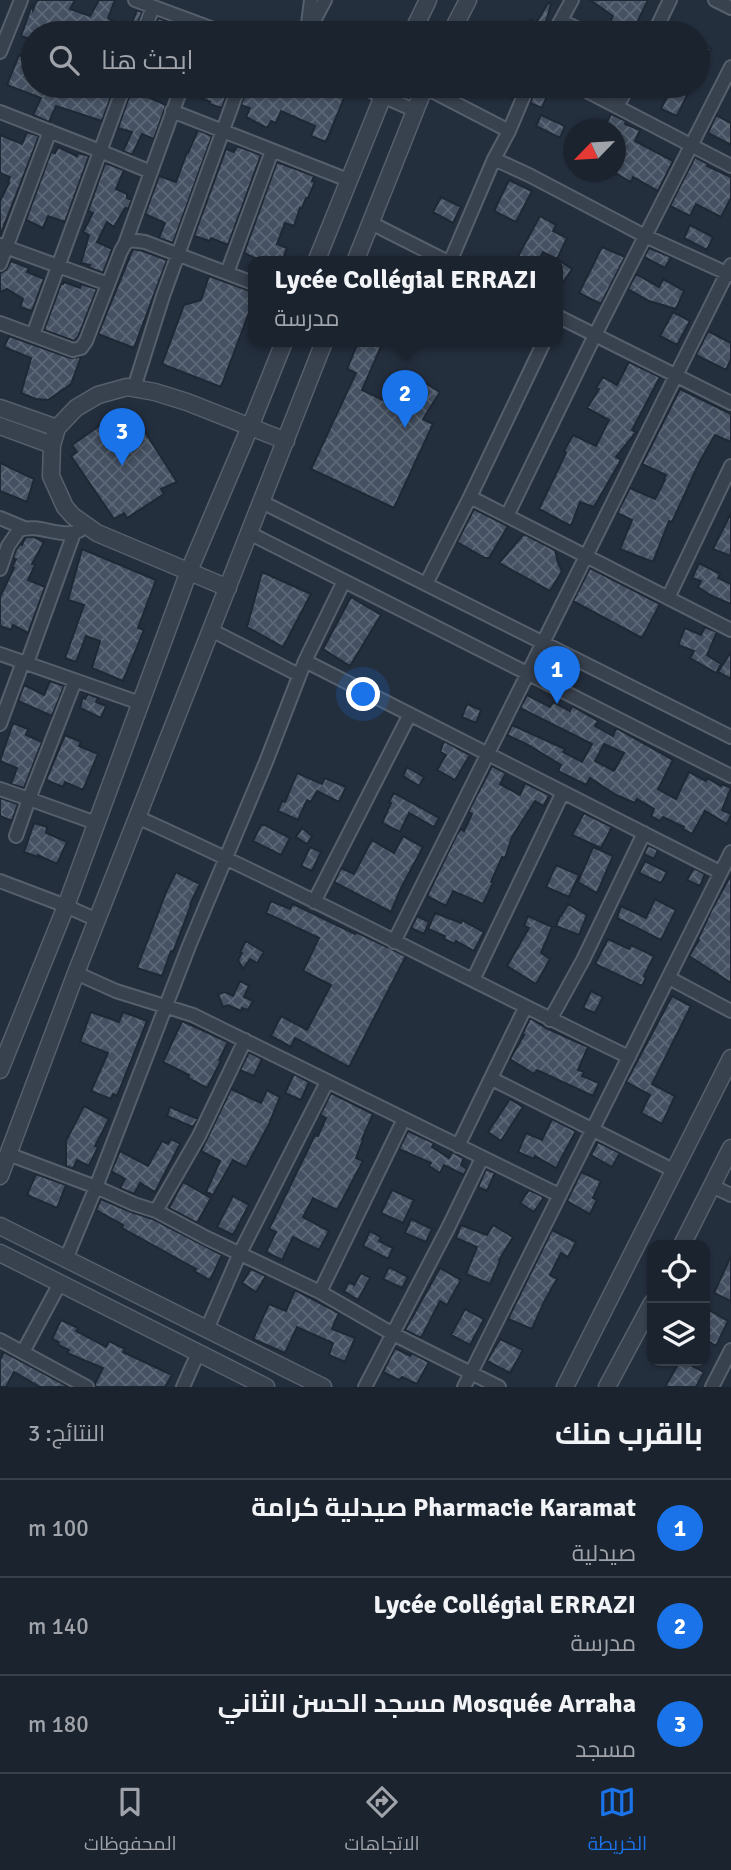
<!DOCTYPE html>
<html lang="ar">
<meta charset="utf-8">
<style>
body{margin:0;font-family:Signika,Cairo,sans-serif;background:#282f3a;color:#f1f3f6;direction:rtl}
.controls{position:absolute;right:21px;bottom:21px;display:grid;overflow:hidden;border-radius:14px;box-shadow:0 2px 5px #0004}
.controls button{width:63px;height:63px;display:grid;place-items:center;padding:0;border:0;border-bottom:2px solid #39404a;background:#1b232e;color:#f1f3f6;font:35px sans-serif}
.compass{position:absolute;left:563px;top:119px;width:63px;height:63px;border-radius:50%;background:#1b232e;box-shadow:0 2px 5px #0004;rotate:245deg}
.you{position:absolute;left:364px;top:695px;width:24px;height:24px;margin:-18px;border:5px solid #fff;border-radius:50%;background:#1a73e8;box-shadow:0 0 0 10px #1a73e833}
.badge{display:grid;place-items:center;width:46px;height:46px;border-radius:50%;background:#1a73e8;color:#fff;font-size:23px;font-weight:700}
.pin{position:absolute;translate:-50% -58px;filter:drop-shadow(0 2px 4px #0008)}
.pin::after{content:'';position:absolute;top:37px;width:24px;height:21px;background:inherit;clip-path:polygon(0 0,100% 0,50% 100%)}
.popup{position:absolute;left:248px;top:256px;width:315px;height:91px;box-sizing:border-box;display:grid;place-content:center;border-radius:14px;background:#1b232e;filter:drop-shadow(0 2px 5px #0005);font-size:23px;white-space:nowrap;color:#a0a4aa}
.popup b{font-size:26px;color:#f1f3f6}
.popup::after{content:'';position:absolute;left:50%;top:100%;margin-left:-14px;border:14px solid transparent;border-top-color:#1b232e}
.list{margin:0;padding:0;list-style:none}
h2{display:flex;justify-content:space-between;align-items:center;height:91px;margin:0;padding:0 28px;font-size:30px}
h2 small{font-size:23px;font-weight:400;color:#a0a4aa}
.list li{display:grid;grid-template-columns:46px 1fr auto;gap:21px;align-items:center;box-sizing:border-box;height:98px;padding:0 28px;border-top:2px solid #39404a}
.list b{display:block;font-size:26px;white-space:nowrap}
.list p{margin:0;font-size:23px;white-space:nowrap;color:#a0a4aa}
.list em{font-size:23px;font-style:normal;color:#a0a4aa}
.icon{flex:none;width:38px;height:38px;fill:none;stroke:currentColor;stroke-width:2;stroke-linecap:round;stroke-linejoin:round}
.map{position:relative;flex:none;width:731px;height:1387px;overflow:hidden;direction:ltr}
.search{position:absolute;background:#1b232e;box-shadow:0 2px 5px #0004;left:21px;right:21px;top:21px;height:77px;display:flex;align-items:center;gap:18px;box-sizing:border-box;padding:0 24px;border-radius:38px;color:#a0a4aa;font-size:26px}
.sheet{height:385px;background:#1b232e}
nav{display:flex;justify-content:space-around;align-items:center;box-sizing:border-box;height:98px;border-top:2px solid #39404a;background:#1b232e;font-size:19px;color:#a0a4aa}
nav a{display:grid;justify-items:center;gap:4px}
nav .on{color:#1a73e8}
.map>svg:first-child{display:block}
</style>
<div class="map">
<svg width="731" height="1387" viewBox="0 0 731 1387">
<defs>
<pattern id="building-cross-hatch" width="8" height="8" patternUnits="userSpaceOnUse" patternTransform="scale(1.75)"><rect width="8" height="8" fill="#455162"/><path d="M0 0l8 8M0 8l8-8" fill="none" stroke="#5d6877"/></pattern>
</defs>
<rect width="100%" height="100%" fill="#242f3e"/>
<path fill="url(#building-cross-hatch)" stroke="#1f2835" stroke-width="2" fill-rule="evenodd" d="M37 0H75L70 9 90 16 99 0H115L108 18 129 31 137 10 142 12 134 33H33V40L21 36 32 5 33 10Z
M590 0H648L632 33H605L613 16Z
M548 3 551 4 544 29 546 30 545 33H526L530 19 536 23Z
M158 18 200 33H152Z
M698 42 711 49 698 74Z
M19 55 33 61V86H115L102 121 56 106 49 122 33 115 41 98 7 85Z
M191 86H230L222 108 209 104 210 102 189 92Z
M248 86H349L326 142 311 136 315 126 281 111 276 123 271 121 267 128 246 117 250 108 241 105Z
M486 86H519L512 99Z
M537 86H551L542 108 530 103Z
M672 86 688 93 677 116 661 109Z
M132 89 143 90 141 94 166 105 154 139 142 134 132 155 123 151 132 132 118 128Z
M611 114 626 121 625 124 640 130 635 141 673 161 658 191 633 177 631 182 615 173V130H603Z
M541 115 565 126 560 138 536 126Z
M716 115 731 123V145L708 133Z
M198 130 212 136 173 243 159 238 165 223 145 214 159 176 176 182 187 152 188 153Z
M27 132 39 136 0 236V201L9 183 8 182 10 177 0 173V135L22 144Z
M237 146 261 155 228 245 211 238 210 241 194 236 226 149 234 152Z
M58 147 77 156 78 153 89 156 65 222 48 216 43 228 26 220 51 152 55 153Z
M695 157 708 164 707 166 731 177V198L721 217 696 204 690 216 670 206Z
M277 162 314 176 312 181 315 182 308 198H306L302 208H300L294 226 285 223 277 244 287 248 282 262H264L244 253Z
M105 163 124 170 116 189 127 194V198L132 200 128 209 125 208 114 227 107 222 97 242 112 249 103 273 88 267 90 265 81 263 89 235 83 232 93 213 88 211Z
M509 180 532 191 516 222 494 211Z
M441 197 461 207 453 223 433 212Z
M540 216 556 225 553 231 567 238 557 259 543 252 538 262H515Z
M690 225 713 237 707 250 684 238Z
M602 247 625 257 601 304 579 293Z
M649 248 671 257 665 268 644 257Z
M133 249 143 251 167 260 134 348 98 334Z
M557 259 572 269 557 292Z
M11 261 29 268 27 272 44 279 32 311 20 307 23 299 7 289 0 292V273L6 270Z
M636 274 659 287 663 279 684 291 676 309 649 301 628 289Z
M209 276 253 292V302L221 387 162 364 184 305 201 300Z
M64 282 80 288 81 284 97 289 78 337 74 341 44 330 61 284H63Z
M673 312 690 321 677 345 660 336Z
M708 331 731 343V359L726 370 696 355Z
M9 336 70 358 81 357 71 384 48 400 36 399 21 393 31 358 4 347Z
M358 342H383L362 390 408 412 425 383 440 392 423 419 433 424 394 508 311 469 356 373 347 369Z
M629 362 660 377 632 430 636 432 616 457 621 460 594 507 580 502 571 526 539 509 566 453 564 451 573 435 596 446 609 420 587 408 599 389 596 388 603 377 617 385Z
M680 389 731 414V442L715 435 699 463 672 522 669 521 653 562 620 549 632 520 617 513 630 488 655 499 665 480 664 479 666 475 642 464Z
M131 410 177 482 161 489 164 494 127 518 124 513 114 519 71 456 77 452 72 445 109 419 110 420Z
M0 463 34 479 27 502 0 491Z
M474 509 508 526 489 558H485L457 542Z
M731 513V556L713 549Z
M524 534 555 550 558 563 562 571 550 591 499 563Z
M28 537H34L44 542 32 564 35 565 28 580 45 587 28 633 13 625 11 630 0 626V597L14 568 12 567 16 559 13 558 16 550 20 544 22 545 25 538Z
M82 549 156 580 138 628 144 630 123 681 92 668 100 641 86 636 76 662 65 658 84 605 68 600Z
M699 563 720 574 718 578 731 584V604L712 596 698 587 701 581 692 578Z
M590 568 660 604 642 638 573 601Z
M262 572 311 594 283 647 247 627Z
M351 597 381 615 350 666 323 649Z
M705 627 717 632 707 655 721 664 716 673 690 658 694 651 678 645 685 628 701 635Z
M731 652V679L718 672Z
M50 681 64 686 52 716 18 701 24 685 44 695Z
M88 694 98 698 96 702 106 706 101 718 80 708 83 697 85 699Z
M527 695 550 707 553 702 570 711 572 706 598 721 595 726 613 736 616 728 673 760 658 789 676 799 689 772 706 781 707 778 721 786 722 784 731 788 722 810 731 814 727 824 705 811 692 834 683 829 684 827 663 817 660 821 651 816 654 809 637 799 635 803 616 795 590 778 586 785 558 771 561 765 528 745 507 735 512 725 565 749 563 752 582 762 592 744 520 708ZM604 744 624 753 614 771 595 761Z
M467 704 481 710 476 723 462 717Z
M13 723 28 729 26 735 42 742 24 788 11 784 17 768 0 761Z
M65 735 81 742 79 746 98 754 83 790 65 782 63 787 46 780Z
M444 741 470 755 455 780 437 770 446 755 440 752Z
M492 766 506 773 500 784 520 795 525 783 549 795 544 806 535 801 512 837 505 858 502 857 491 882 493 883 483 904 453 891 446 906 427 896 457 834 461 829 464 831 472 814 468 812Z
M407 767 424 777 419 786 403 776Z
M297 773 322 784 325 778 346 787 339 802 317 791 311 802 307 800 298 820 278 811 282 801 285 802Z
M394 793 439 818 434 827 409 813 400 832 382 823 391 803 389 802Z
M0 798 18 804 12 821 0 816Z
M584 813 612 827 601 848 572 835Z
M34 823 47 827 46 833 67 842 57 864 38 855V857L24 852Z
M261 825H265L290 838 281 855 253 841Z
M302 828 312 836 307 844 296 837Z
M403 836 423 847 401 888 391 912 334 882 341 868 354 874 372 840 394 853Z
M648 845 658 850 654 859 644 854Z
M310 847 321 852 312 871 301 866Z
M593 847 613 856 597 893 578 882Z
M645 861 667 872 661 883 639 873Z
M556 865 579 875 569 897 546 887Z
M694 868 705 874 700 886 687 880Z
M176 872 200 884 190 904 191 905 173 952 171 951 162 976 137 968 167 890Z
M731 875V983L689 956 699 940 698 939 712 909Z
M655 899 676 910 661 940 617 918 621 906 646 918Z
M271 901 290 909 293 904 355 934 356 932 406 956 349 1067 295 1038 291 1047 271 1036 281 1016 307 1030 331 985 303 971 319 938 266 913Z
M568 904 587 915 579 935 556 926 560 916H561Z
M435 913 461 923 462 920 484 932 474 951 456 941 455 944 444 939 445 936 428 929Z
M417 916 429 922 424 934 411 928Z
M528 916 552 927 541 953 550 959 536 984 507 966 529 928 524 926Z
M608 939 629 949 631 945 654 956 644 976 646 978 642 986 595 964Z
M246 941 264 952 257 963 250 959 243 969 238 960 242 953 240 952Z
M240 981 249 986 244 997 253 1001 248 1010 242 1008 241 1011 228 1005 223 1007 218 994 225 992 233 996Z
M591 991 603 997 595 1013 583 1008Z
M672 996 691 1006 652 1084 675 1096 662 1124 641 1113 650 1095 626 1082Z
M91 1012 119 1022 123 1012 147 1021 117 1096 113 1094 111 1099 91 1091 108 1053 80 1042Z
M530 1018 546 1028 588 1047 578 1070 584 1072 582 1076 599 1083 593 1096 537 1070 534 1074 510 1059 524 1035H522Z
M182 1021 228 1042 219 1060 221 1061 207 1088 188 1078 189 1075 163 1062Z
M249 1052 262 1059 254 1076 240 1070Z
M294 1074 309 1082 301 1100 285 1093Z
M231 1089 261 1103 267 1090 280 1097 269 1124 246 1167 233 1160 213 1195 206 1192 220 1161 201 1151Z
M331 1093 373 1114 362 1139 363 1140 356 1158 363 1161 337 1210 313 1198 303 1217 329 1231 319 1250 293 1237 282 1260 266 1252 276 1232 269 1229 315 1135 318 1136 326 1118 320 1115Z
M510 1099 523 1107 501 1141 488 1132Z
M84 1106 109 1119 95 1146 98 1147 89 1166 77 1160 73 1169 66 1166V1141Z
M170 1107 198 1119 193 1127 167 1116Z
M552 1119 576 1131 556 1168 535 1156 534 1159 518 1152 526 1133 542 1140Z
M408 1131 434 1143 432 1147 449 1158 452 1152 464 1158 461 1165 467 1169 464 1175 444 1165 440 1173 429 1166 431 1163 399 1149Z
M171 1139 180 1144 155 1192 140 1183 134 1194 120 1188 125 1179 111 1171 120 1151 148 1166 162 1141 168 1144Z
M598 1142 620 1153 612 1167 591 1155Z
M486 1169 495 1173 487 1191 478 1187Z
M581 1172 601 1181 593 1198 597 1200 590 1214 567 1201Z
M36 1174 66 1185 57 1208 27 1195Z
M183 1182 211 1198 197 1223 169 1208Z
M392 1190 414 1200 403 1223 381 1213Z
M529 1190 544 1197 534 1212 520 1203Z
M233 1196 249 1205 233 1235 217 1227Z
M101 1199 131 1212 153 1219 222 1255 210 1280 194 1271 196 1269 122 1228 123 1225 96 1210Z
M411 1219 432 1229 426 1242 405 1233Z
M461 1225 487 1235 493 1225 513 1237 499 1260 500 1261 490 1284 466 1274 477 1247 456 1238Z
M552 1230 576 1242 568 1257 561 1253 550 1275 557 1279 544 1302 532 1329 508 1319Z
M370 1231 381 1237 379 1241 393 1248 388 1259 363 1246Z
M731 1256V1301L714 1293Z
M389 1267 408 1277 402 1288 383 1279Z
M440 1268 461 1280 447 1305 440 1301 421 1338 405 1330Z
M251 1269 266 1276 256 1292 242 1283Z
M361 1273 370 1278 358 1300 344 1291 349 1282 354 1285Z
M295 1290 339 1313 332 1329 355 1338 345 1362 329 1355 333 1343 297 1327 285 1353 253 1339 269 1304 286 1311Z
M705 1308 728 1321 716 1346 705 1339Z
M465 1309 484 1319 470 1345 451 1335Z
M61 1320 78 1328 76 1331 106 1347 109 1341 125 1349 123 1352 172 1375 165 1387H96L95 1384 103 1368 67 1353 69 1350 58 1345 59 1342 52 1339Z
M500 1339 523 1350 510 1373 487 1361Z
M395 1348 410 1356 412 1353 429 1362 417 1384 402 1377 399 1380 383 1372Z
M4 1352 69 1387H40L14 1372 6 1387H0V1360Z
M680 1361H683L704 1372 696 1387H665Z"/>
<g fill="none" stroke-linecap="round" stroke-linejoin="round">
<g stroke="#565f6c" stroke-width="16">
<path id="minor" d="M135 0 224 33
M715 0 731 8
M561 21 587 33
M308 24 311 0
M308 32 325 0
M143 33 153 7
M554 33 572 0
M654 33 670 0
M0 52 21 0
M359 86 414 110
M577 86 731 166
M424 87 509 131
M617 107 628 86
M172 111 348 180
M0 112 100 151 151 172
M494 159 529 175 645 236 731 275
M371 223 448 262
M125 244 182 86
M0 245 108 284
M450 262 494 159 509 131 528 86
M0 264 50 131
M227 273 272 151
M557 316 731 403
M0 323 73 350 81 348 86 341 121 251 125 244 130 240 145 242 253 283
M33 335 124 86
M134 388 163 296 239 86
M470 497 544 342
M262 502 731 737
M507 516 595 335 731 67
M0 518 24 528
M249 533 731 776
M0 569 8 546 19 530C40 523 60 539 79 531
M426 584 470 497 731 630
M668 598 731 466
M211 630 299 675
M0 654 140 703
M305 661 720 872
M27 663 74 533
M0 724 23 662
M0 789 29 799 75 681
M137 817C303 892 464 978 629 1057
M16 836 29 799 96 823
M0 881 66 906 97 920
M314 902 410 714
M394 942 731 265
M76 973 116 991 193 1015 559 1195
M669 978 731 1011
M473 980 563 792
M550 1020 583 960 644 833
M492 1079 673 1170
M458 1146 525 1008
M8 1154 96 1187 134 1204 156 1211 207 1238 320 1292 393 1334 499 1387
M712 1186 731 1195
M156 1211 199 1136 245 1040
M66 1259 96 1187 189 946 266 762 305 661 344 581
M320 1292 404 1119
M207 1329 240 1253 327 1082
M0 1340 87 1387
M23 1352 60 1283
M183 1387 198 1353
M365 1387 448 1228 482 1158
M464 1387 731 852
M712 1387 731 1350"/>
</g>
<g stroke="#565f6c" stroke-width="19">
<path id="tertiary" d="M412 33 428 0
M451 33 468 0
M316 262 387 86
M355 262 425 86
M0 408 57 428
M0 426 52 445
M228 588 97 533 73 516 65 507 51 476 52 445 57 428 76 408 98 395 127 387 155 392 187 402 286 441
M0 1070 66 906 189 571 250 427 284 342
M0 1176 76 973 324 342
M0 1226 323 1387
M682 1245 731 1148
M0 1253 266 1387
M565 1387 731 1058
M607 1387 652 1303"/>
</g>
<use href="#minor" stroke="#38414e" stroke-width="12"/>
<use href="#tertiary" stroke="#38414e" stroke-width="16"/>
</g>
</svg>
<div class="controls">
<button><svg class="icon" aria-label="locate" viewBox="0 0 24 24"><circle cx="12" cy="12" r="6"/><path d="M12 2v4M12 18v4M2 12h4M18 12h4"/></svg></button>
<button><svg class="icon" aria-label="layers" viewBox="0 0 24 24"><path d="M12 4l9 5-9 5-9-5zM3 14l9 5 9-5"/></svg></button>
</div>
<svg class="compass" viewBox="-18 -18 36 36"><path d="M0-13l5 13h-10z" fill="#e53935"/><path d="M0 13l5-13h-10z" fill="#a0a4aa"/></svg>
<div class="you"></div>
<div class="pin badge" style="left:557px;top:704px">1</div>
<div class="pin badge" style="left:405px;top:428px">2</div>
<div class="popup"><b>Lycée Collégial ERRAZI</b>مدرسة</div>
<div class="pin badge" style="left:122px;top:466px">3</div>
<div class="search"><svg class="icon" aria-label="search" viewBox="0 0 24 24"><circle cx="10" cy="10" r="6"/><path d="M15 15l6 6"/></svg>ابحث هنا</div>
</div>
<section class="sheet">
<h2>بالقرب منك<small>النتائج: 3</small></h2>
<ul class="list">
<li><span class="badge">1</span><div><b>Pharmacie Karamat صيدلية كرامة</b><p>صيدلية</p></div><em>100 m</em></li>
<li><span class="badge">2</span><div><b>Lycée Collégial ERRAZI</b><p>مدرسة</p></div><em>140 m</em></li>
<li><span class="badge">3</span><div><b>Mosquée Arraha مسجد الحسن الثاني</b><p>مسجد</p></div><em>180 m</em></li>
</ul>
</section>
<nav>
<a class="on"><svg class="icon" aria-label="map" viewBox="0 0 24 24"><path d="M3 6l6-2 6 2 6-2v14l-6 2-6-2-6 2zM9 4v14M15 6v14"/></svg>الخريطة</a>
<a><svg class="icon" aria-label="directions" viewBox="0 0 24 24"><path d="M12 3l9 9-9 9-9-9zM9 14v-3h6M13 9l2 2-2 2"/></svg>الاتجاهات</a>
<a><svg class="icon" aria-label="saved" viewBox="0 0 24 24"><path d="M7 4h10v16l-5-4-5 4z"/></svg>المحفوظات</a>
</nav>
